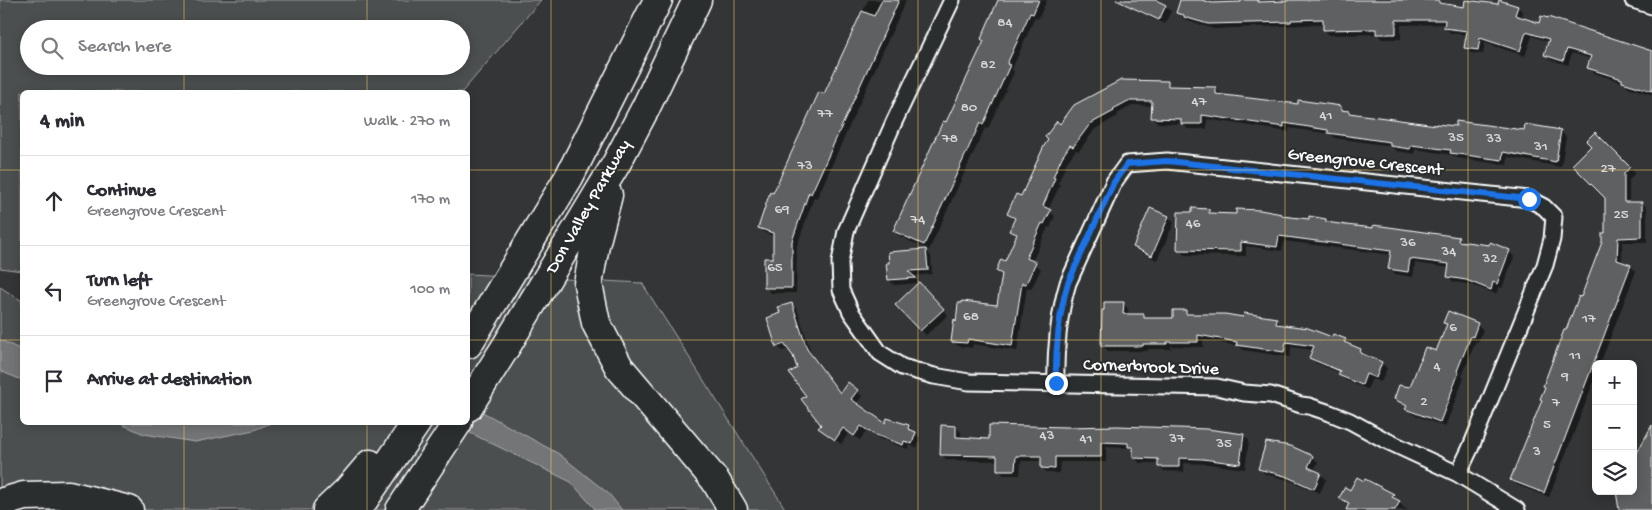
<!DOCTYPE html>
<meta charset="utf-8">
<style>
body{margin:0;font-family:"Gochi Hand",sans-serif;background:#f2f2f3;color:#2b2b33}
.controls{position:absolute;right:15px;bottom:15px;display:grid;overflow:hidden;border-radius:8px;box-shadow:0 2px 12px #0003}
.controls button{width:45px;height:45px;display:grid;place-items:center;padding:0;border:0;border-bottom:1px solid #e1e1e2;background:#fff;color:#2b2b33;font:25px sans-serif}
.stop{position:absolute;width:15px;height:15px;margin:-11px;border:4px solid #1a73e8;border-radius:50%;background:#fff}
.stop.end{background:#1a73e8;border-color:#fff;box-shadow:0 1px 5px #0008}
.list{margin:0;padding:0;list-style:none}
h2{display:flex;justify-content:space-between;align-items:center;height:65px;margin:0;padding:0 20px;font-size:21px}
h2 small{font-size:16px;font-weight:400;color:#7c7c81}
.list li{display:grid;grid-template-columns:32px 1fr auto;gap:15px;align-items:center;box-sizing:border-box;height:90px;padding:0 20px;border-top:1px solid #e1e1e2}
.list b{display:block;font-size:19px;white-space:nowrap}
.list p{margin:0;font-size:16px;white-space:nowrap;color:#7c7c81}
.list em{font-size:16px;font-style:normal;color:#7c7c81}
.icon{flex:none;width:28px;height:28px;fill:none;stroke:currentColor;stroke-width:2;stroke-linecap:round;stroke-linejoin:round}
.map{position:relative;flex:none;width:1652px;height:510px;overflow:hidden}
.search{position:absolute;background:#fff;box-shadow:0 2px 12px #0003;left:20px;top:20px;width:450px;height:55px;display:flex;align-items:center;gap:12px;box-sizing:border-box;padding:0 18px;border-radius:28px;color:#7c7c81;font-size:19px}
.panel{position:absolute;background:#fff;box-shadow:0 2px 12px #0003;left:20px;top:90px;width:450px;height:335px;border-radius:8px}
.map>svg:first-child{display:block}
</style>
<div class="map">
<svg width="1652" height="510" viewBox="0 0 1652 510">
<rect width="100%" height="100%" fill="#333536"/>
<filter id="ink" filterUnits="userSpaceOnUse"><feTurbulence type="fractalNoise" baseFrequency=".02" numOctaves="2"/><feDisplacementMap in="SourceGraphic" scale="10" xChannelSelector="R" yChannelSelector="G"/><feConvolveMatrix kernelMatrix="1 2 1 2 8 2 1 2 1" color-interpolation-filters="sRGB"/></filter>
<g filter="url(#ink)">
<path fill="#4c4f50" stroke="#a6a7a8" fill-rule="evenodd" d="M0 0H541L462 92H22V271L0 268ZM29 29H461V66H29Z
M468 274 642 283 786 510H0V287L22 301V422H468Z"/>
<path fill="#737576" stroke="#abacad" d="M0 340 22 350V380L0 371Z
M468 404 559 454 609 494 622 510H596L571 482 462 429Z
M119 423H271L254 430 195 442 144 434Z"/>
<path fill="#0007" d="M868 0H906L817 198 814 197 797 246 796 293H771L765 287 774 259V236L765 233 759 228 773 195 825 96Z
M1000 0H1047L1038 19 1035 17 1012 69 1014 72 988 129 985 128 929 250 899 236 894 231 947 124 985 42Z
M1134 0H1160L1158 3 1165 6 1171 11 1165 24 1137 11 1132 6Z
M1181 0H1198L1212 4 1243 3 1255 0H1258L1261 3 1289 2 1295 0H1438L1444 5 1465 8 1517 7 1523 12 1521 18 1539 25 1652 52V95L1628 87 1624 83 1594 73 1589 68 1592 59 1572 53 1568 65 1551 60 1545 54 1549 42 1532 36 1525 56 1485 43 1483 54 1471 53 1466 48 1468 35 1451 33 1445 28 1446 24 1401 25V39H1382L1377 34 1329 35 1324 30V24L1214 29 1191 22 1183 18 1178 12Z
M1167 82 1173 88H1216L1221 94V96L1299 106 1341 108 1351 115 1437 127 1525 132 1526 125 1561 132 1566 137 1561 167 1508 157 1507 165 1457 158 1453 155 1415 149V154L1396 151 1391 146 1335 138 1331 134 1289 128V132L1207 119V129H1188L1183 124 1158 123 1153 118V106L1134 105 1117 114 1118 116 1095 129 1079 151 1076 150 1067 162 1058 183 1060 185 1048 210 1055 216 1050 228 1048 227 1032 262 1041 269 1031 289 1027 287 1017 351 973 344 972 348 958 346 952 341 957 324 998 306 1003 276 998 270 1006 263 1018 237 1011 230 1015 220 1008 214 1022 198 1061 125Z
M1595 134 1635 173 1629 180V203H1642L1647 208V242H1622V263L1630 266 1636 271 1600 364H1596V376L1549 497 1517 485 1512 480 1543 400 1567 332 1582 298 1606 234V197L1593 146Z
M1151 209 1169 217 1174 223 1157 260 1140 252 1134 247Z
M1209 210 1213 215H1282L1284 217 1310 221 1326 220 1329 223 1458 238 1463 243 1509 251 1514 257 1502 288 1499 287 1496 294 1472 285 1454 282 1448 277 1449 268 1415 263 1413 277 1395 274 1390 269 1392 255 1284 241 1282 251 1246 246V256L1184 255 1179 249 1193 214Z
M925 250 931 256 932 274 912 276 919 283 894 285 889 280Z
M919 284 948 315 926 335 897 305Z
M1123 303 1128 309V315H1143L1147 319 1174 320 1186 311 1190 315 1276 319 1281 326 1332 339 1345 340 1366 356 1381 363 1387 368 1381 382 1372 379 1367 389 1345 380 1339 375 1340 373 1316 363 1311 358 1314 350 1291 347 1290 357 1243 350 1239 346 1203 340V347L1171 346V349H1148V351H1108L1102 346Z
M792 304 797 309 812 355 841 394 857 391 862 396 856 404 885 425 887 419 909 426 920 438 917 448 909 445 908 449 880 439 867 430 860 440 849 433 841 444 820 428 822 425 808 396 794 356 789 349 783 351 777 346 781 314Z
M1444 322 1477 324 1483 330 1478 342 1476 341 1462 376 1464 378 1445 427 1412 414 1407 409 1408 407 1396 398 1411 389 1437 353 1448 326Z
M956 427 961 432V439L990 440 1243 435 1249 440 1245 469 1209 464 1184 463V472L1164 471 1159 466V463H1140L1134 457V452L1131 448 1106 447V462H1060L1059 473H1047L1042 468V461H1021L1020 475H1004L998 470 999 461 947 460 941 454Z
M1312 457 1318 462 1314 471 1320 474 1326 479 1320 493 1291 481 1265 474 1260 469Z
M1366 480 1393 495 1404 508 1408 510H1347L1350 505 1341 497 1364 483Z"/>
<path fill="#5f6162" stroke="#fff" d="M882 0H899L811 194 809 192 792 241V288H764V258H773V233L758 228 770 192 773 193 819 92 824 94 862 11 874 16Z
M998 0H1039L1033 14 1030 13 1007 64 1010 65 983 125 980 123 924 245 893 231 943 121 946 122 984 41 981 39Z
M1116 0H1156L1166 5 1159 20Z
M1180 0H1202L1212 3 1241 2V0H1258V2L1288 1V0H1439V3L1464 7 1465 0 1498 4 1499 0 1518 6 1515 15 1539 23 1541 16 1548 18V17L1652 51V91L1622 82V79L1587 68 1591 56 1567 49 1563 61 1544 55 1549 39 1526 32 1520 51 1480 38 1478 50 1464 48 1467 31 1444 28 1445 20H1396V34H1376V29L1323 30V19L1291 20V22L1208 24 1184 17V15L1176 13Z
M1121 80 1168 81V86L1216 87V94L1298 104V100L1341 106V110L1349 111V113L1436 125V124L1456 126V121L1524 130 1525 124 1561 130 1556 162 1503 152 1502 160 1450 153 1451 150 1411 145 1410 149 1390 146V142L1328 133V130L1284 123V127L1202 115V124H1181V119L1151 118 1152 101H1128L1113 109 1114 111 1090 124 1073 147 1070 145 1062 157 1053 177 1055 178 1043 206 1051 210 1044 224 1042 223 1026 258 1036 262 1026 284 1022 283 1012 346 968 339 967 343 951 342 954 319 956 322 958 303H962V301L997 305 1002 274 996 271 1001 259 1005 261 1017 234 1009 231 1015 218 1007 214 1016 194 1021 196 1044 146 1048 140 1045 137 1057 121 1060 124 1074 105Z
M1595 132 1630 167 1624 174V202H1642V237L1618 238 1617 260 1631 265 1544 493 1510 480 1542 400 1540 399 1545 387 1543 386 1564 330H1566L1579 296 1581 297 1602 242V233H1605V198L1572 165 1591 146 1586 141Z
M1150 208 1169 216 1152 256 1133 247Z
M1192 208 1209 209V213L1236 214V209L1260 210 1282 214V216L1309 219V216L1326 219V222L1346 225 1373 228V225L1389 227 1459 237 1458 241 1489 245 1490 242 1510 250 1497 284 1493 282 1491 290 1466 280 1447 277 1449 264 1410 259 1408 272 1388 269 1391 251 1279 236 1277 247 1241 242V251L1177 250 1178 212H1192Z
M926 249 928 270 908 271 916 278 888 280 886 263H889L888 252Z
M919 282 944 309 920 331 895 305Z
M1104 302H1124L1123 314H1144V318H1173V310H1186V314H1225L1243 317 1244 313 1277 318 1276 324 1308 328 1332 337 1333 334 1346 339 1344 342 1361 349 1360 353 1382 362 1376 378 1366 374 1362 385 1338 375 1340 371 1309 358 1314 346 1286 342 1284 352 1236 345 1237 342 1198 335V342H1167V344H1143V346H1101L1102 310H1104Z
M792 303 807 349 840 393 848 382 858 390 851 399 885 423 887 418 909 425 908 429 916 432 912 444 904 441 903 445 873 434 861 426 854 436 843 428 835 440 818 428 821 425 801 399 806 396 789 373 797 368 793 356 784 344 776 347 767 318 780 313 778 307Z
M1448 311 1478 323 1473 337 1471 336 1457 371 1459 372 1440 422 1405 409 1407 406 1394 399 1399 385 1410 387 1425 347 1436 351 1447 324 1443 323Z
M941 425 956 426V437L989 439V425L1066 427 1117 426 1207 429 1244 434 1240 464 1203 459 1179 458V467H1158V459L1133 458V447H1128V443L1101 442V457H1055V469L1041 468V456H1016L1015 470H997V456L940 455Z
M1652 425V510H1619L1616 491H1633V460Z
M1266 442 1291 446 1313 456 1308 467 1321 473 1314 489 1285 476 1258 469Z
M1357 477 1364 481 1365 479 1394 494 1392 497 1400 501 1395 510H1346L1349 503 1339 498 1345 487 1350 490Z"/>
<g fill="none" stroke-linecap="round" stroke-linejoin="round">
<g stroke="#fff" stroke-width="19">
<path id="minor" d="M952 0 894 122 846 231 840 262 841 290 851 312 880 353 902 367 934 376 969 382 1217 387 1244 393 1271 395 1301 405 1309 406 1330 413 1350 421 1385 440 1458 474 1517 510
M1633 0 1652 6
M1056 383C1055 353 1059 312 1068 283L1114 182 1127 164 1167 161 1529 199 1544 207 1554 217 1552 239 1545 265 1470 449 1458 474"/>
</g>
<g stroke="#fff" stroke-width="31">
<path id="motorway" d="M608 195 595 245 588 284 596 323 619 367 715 480 733 510
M468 344 569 177 658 0
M468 407 507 345 616 164 646 107 697 0
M0 503 24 496 69 495 129 510
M327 510 347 491 370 464
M357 510 417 422
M400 510 458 422"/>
</g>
<use href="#minor" stroke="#2a2d2e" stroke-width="15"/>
<use href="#motorway" stroke="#2a2d2e" stroke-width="28"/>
</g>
</g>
<g fill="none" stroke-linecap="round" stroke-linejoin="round" filter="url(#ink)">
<path stroke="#1a73e8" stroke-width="6" d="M1056 383C1055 353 1059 312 1068 283L1114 182 1127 164 1167 161 1529 199"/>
</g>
<path fill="none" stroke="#ffd166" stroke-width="1" stroke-opacity="0.55" d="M184 0V29M367 0V29M551 0V510M734 0V510M918 0V510M1101 0V510M1285 0V510M1468 0V510M184 66V92M367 66V92M0 170H22M468 170H1652M0 340H22M468 340H1652M184 422V510M367 422V510"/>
<g text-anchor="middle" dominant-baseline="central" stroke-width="4" stroke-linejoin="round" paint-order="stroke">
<g font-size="15" fill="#d7d8d8">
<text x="1005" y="23">84</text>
<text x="988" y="65">82</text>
<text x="1199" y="102">47</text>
<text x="969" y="108">80</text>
<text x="825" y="114">77</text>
<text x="1326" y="116">41</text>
<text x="1456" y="138">35</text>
<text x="950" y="139">78</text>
<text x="1494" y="139">33</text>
<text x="1541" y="147">31</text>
<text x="805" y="166">73</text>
<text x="1608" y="169">27</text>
<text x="782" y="210">69</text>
<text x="1621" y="215">25</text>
<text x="918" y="220">74</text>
<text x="1193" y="224">46</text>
<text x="1408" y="243">36</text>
<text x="1449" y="252">34</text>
<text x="1490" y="259">32</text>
<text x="775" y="268">65</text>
<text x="971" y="317">68</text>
<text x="1589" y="319">17</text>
<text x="1453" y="328">6</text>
<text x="1575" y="356">11</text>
<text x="1437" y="367">4</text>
<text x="1565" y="377">9</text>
<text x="1424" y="402">2</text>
<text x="1556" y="403">7</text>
<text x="1547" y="425">5</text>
<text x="1047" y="436">43</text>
<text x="1086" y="439">41</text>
<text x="1177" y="439">37</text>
<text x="1224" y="444">35</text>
<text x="1537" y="452">3</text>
</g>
<g font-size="18" fill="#fff" stroke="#2a2d2e">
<text transform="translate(1365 163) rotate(6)">Greengrove Crescent</text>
<text transform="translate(589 207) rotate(-60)">Don Valley Parkway</text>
<text transform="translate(1151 368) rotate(2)">Cornerbrook Drive</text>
</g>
</g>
</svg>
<div class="controls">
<button>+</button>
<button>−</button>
<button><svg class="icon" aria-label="layers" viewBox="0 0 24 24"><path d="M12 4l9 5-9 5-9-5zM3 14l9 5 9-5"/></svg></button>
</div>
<div class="stop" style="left:1529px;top:199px"></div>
<div class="stop end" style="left:1056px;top:383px"></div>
<div class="search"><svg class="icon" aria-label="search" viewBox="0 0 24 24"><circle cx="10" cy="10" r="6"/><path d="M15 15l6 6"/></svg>Search here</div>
<section class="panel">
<h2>4 min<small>Walk · 270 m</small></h2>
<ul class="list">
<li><svg class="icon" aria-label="ahead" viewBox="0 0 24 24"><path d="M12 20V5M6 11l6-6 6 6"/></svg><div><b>Continue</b><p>Greengrove Crescent</p></div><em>170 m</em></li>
<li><svg class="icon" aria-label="left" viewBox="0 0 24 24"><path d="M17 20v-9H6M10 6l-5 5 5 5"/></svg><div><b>Turn left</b><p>Greengrove Crescent</p></div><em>100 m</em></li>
<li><svg class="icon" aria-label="arrive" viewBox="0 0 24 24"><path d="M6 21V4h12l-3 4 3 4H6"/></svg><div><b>Arrive at destination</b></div></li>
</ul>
</section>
</div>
